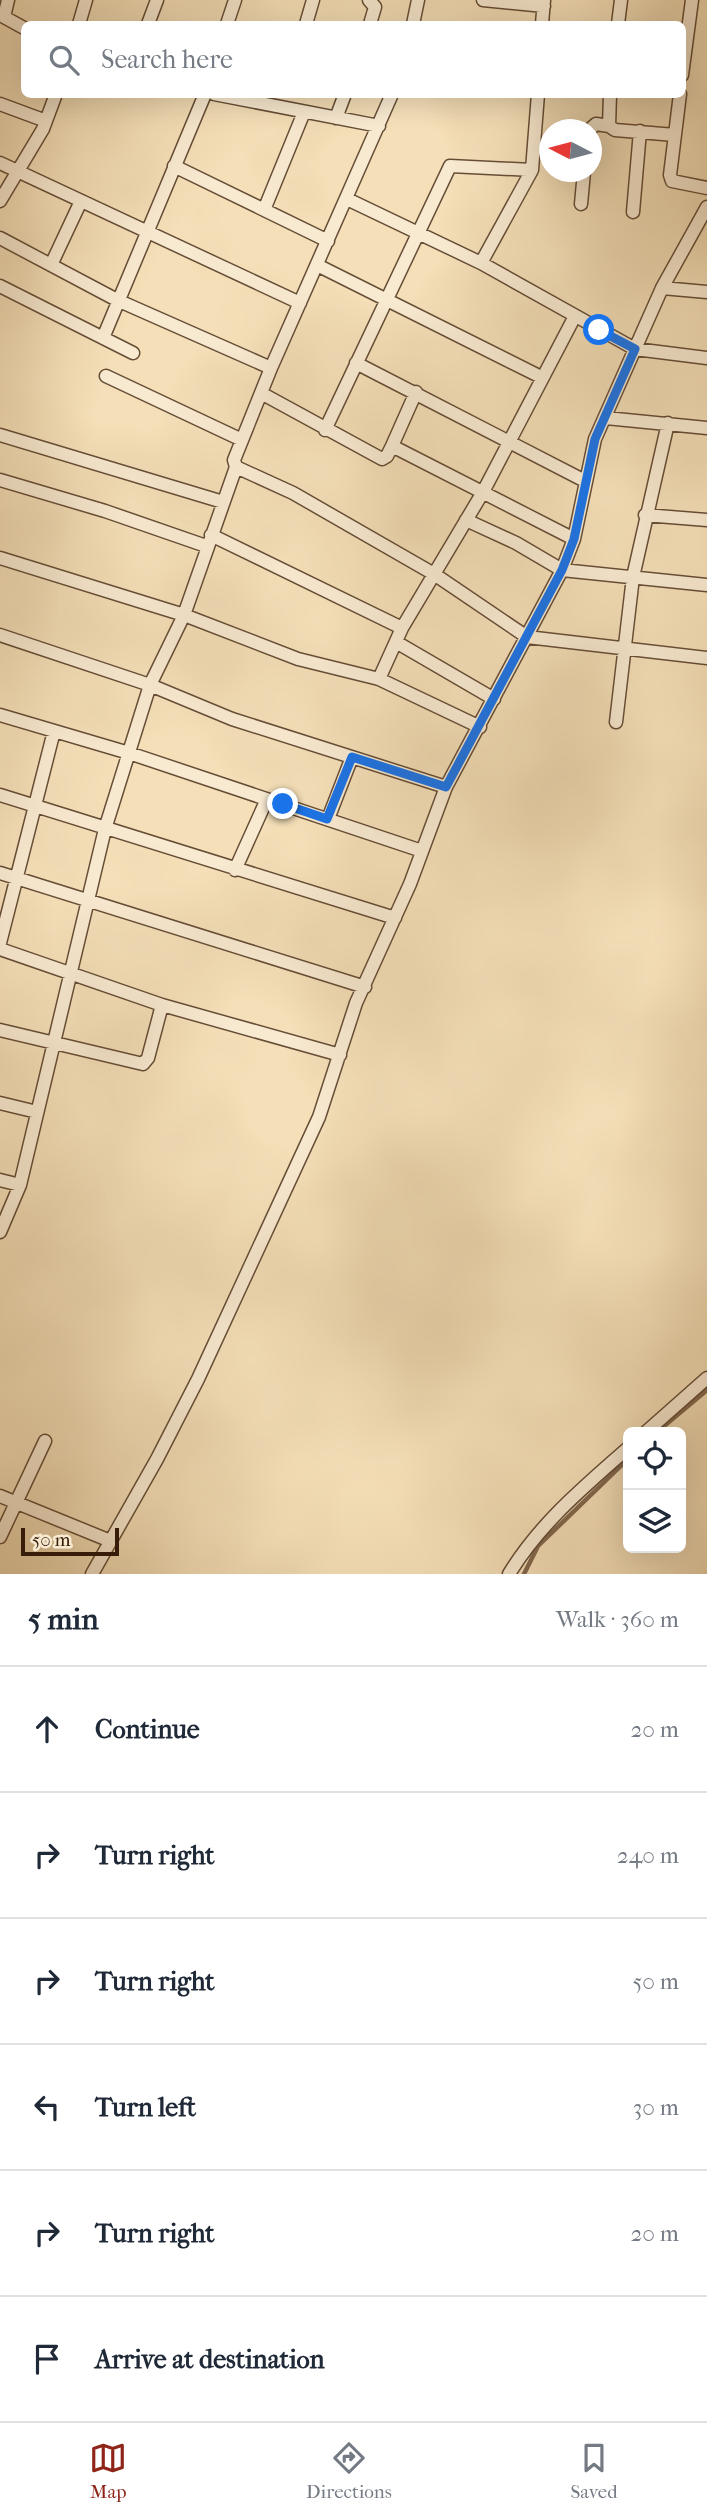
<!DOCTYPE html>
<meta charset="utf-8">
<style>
body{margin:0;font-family:"IM FELL French Canon",serif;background:#f2f2f3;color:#1f2937}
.controls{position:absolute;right:21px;bottom:21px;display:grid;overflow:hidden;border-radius:10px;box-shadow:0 7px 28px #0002}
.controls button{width:63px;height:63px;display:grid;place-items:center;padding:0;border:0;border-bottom:2px solid #e0e1e3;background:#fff;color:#1f2937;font:35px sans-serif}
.compass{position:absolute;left:539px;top:119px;width:63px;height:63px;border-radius:50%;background:#fff;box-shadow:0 7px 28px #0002;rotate:276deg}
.scale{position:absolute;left:21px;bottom:18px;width:98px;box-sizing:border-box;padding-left:7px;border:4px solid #371c0a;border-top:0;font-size:19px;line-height:24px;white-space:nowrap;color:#371c0a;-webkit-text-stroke:5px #f8ead1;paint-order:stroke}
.stop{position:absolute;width:21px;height:21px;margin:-16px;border:5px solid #1a73e8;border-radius:50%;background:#fff}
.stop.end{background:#1a73e8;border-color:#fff;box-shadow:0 2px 7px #0008}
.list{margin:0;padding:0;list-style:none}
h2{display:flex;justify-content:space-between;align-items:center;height:91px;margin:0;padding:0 28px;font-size:30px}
h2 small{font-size:23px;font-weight:400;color:#747a83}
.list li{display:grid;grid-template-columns:46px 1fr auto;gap:21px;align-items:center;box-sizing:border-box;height:126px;padding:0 28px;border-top:2px solid #e0e1e3}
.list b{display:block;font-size:26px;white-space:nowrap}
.list em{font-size:23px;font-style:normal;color:#747a83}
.icon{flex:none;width:38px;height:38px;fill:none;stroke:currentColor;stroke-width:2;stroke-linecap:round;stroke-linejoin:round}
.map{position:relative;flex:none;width:707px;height:1574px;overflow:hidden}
.search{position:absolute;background:#fff;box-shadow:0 7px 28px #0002;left:21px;right:21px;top:21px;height:77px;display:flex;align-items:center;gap:18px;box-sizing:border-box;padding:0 24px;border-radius:10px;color:#747a83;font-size:26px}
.sheet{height:847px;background:#fff}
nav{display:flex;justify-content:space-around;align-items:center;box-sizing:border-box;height:98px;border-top:2px solid #e0e1e3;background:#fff;font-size:19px;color:#747a83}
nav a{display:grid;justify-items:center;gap:4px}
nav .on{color:#8f2418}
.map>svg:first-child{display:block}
</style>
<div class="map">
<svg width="707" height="1574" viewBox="0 0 707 1574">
<rect width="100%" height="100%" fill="#f4dfb8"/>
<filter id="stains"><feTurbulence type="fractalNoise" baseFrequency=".00286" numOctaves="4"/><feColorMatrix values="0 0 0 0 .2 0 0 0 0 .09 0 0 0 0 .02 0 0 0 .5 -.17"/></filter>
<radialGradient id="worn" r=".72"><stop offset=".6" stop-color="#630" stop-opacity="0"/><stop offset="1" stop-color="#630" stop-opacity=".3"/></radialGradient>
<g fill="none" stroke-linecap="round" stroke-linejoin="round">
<path stroke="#82694f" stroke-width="4.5" d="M657 1432 707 1390
M524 1574 538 1546 628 1459"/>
<g stroke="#664d36" stroke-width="15">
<path id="street" d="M8 0 4 17 24 28
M369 0 375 7 370 24
M483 0 544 6
M79 24 86 0
M148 24 157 0
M227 24 235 0
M306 24 313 0
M413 24 418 0
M542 24 544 0
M618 24 621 0
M682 75 692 0
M214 94 379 126
M610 94 609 126 615 130 675 135
M680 94 670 175 672 181 707 188
M0 104 46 121
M336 118 345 94
M589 130 596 124 609 126
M0 163 300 303
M174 166 328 241
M347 199 481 263 635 349 707 358
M0 201 43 129 56 94
M581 204 584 172
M264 210 304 112
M633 212 640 131
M0 238 117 300 271 368
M481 263 532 170 538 94
M51 265 81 201
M317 265 541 377
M0 286 133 353
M662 288 707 292
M103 338 205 94
M356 363 585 481
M106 376 242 440
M261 393 382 459 387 456 392 446 574 539
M606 418 707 428
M325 430 450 166 532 170
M0 435 223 502
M392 446 416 392
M236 467 293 493 434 574 527 637 707 658
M0 480 105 511 206 546
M645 515 707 520
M466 520 516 543 562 570 707 585
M211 535 402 628
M0 558 184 615 236 467 234 460 271 368 392 94
M0 635 150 685 232 719 446 787
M396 642 494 699
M379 679 402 628 483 492 575 316
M0 715 129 753 422 851
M616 722 633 577 668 423
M0 795 395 918
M328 819 352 757
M235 870 267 799
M0 873 365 987
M0 943 54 731
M0 949 162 1005 340 1055
M0 1030 143 1064 148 1058 162 1005
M0 1103 37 1112
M0 1180 20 1185
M0 1232 20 1185 105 829 150 685 184 615 298 659 379 679 480 727
M646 1432 707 1378
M0 1496 108 1540
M0 1537 45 1441
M92 1574 157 1459 198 1379 319 1117 356 1003 410 884 446 787 562 570 574 539 595 439 662 288 707 207
M509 1574C540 1523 584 1487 628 1448"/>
</g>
<use href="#street" stroke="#f8ead1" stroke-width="12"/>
</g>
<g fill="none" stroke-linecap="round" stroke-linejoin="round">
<path stroke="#1a73e8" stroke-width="9" d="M283 804 327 819 352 757 446 787 562 570 574 539 595 439 635 349 599 330"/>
</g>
<rect width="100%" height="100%" filter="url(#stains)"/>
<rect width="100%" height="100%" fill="url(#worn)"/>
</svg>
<div class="controls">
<button><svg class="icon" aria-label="locate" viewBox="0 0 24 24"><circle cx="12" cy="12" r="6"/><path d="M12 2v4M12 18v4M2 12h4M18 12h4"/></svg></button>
<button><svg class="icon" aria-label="layers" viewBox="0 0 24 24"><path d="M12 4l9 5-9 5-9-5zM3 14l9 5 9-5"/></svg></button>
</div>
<svg class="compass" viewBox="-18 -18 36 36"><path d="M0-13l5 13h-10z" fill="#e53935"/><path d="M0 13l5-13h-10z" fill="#747a83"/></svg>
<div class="scale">50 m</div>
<div class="stop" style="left:599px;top:330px"></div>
<div class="stop end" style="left:283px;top:804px"></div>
<div class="search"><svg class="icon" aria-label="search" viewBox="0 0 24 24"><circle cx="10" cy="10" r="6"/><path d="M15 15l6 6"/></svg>Search here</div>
</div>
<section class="sheet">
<h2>5 min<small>Walk · 360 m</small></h2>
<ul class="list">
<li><svg class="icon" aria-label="ahead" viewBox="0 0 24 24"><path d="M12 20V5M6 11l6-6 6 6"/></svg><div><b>Continue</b></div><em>20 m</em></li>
<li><svg class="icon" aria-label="right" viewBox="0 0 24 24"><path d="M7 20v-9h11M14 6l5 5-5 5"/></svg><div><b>Turn right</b></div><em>240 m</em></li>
<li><svg class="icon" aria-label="right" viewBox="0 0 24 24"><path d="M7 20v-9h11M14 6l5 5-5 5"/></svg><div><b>Turn right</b></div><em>50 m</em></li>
<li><svg class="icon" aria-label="left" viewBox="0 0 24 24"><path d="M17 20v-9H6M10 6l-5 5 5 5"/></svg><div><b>Turn left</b></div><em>30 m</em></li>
<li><svg class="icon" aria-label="right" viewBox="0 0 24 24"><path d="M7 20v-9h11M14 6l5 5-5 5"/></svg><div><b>Turn right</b></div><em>20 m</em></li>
<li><svg class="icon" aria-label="arrive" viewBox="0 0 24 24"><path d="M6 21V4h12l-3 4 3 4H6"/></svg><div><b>Arrive at destination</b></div></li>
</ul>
</section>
<nav>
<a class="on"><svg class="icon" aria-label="map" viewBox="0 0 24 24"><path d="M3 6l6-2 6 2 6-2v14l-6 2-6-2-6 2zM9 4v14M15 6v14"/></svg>Map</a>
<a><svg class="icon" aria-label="directions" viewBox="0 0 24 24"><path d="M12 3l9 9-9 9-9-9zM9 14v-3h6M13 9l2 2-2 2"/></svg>Directions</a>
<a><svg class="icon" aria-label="saved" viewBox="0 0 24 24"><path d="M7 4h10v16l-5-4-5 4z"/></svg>Saved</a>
</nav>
